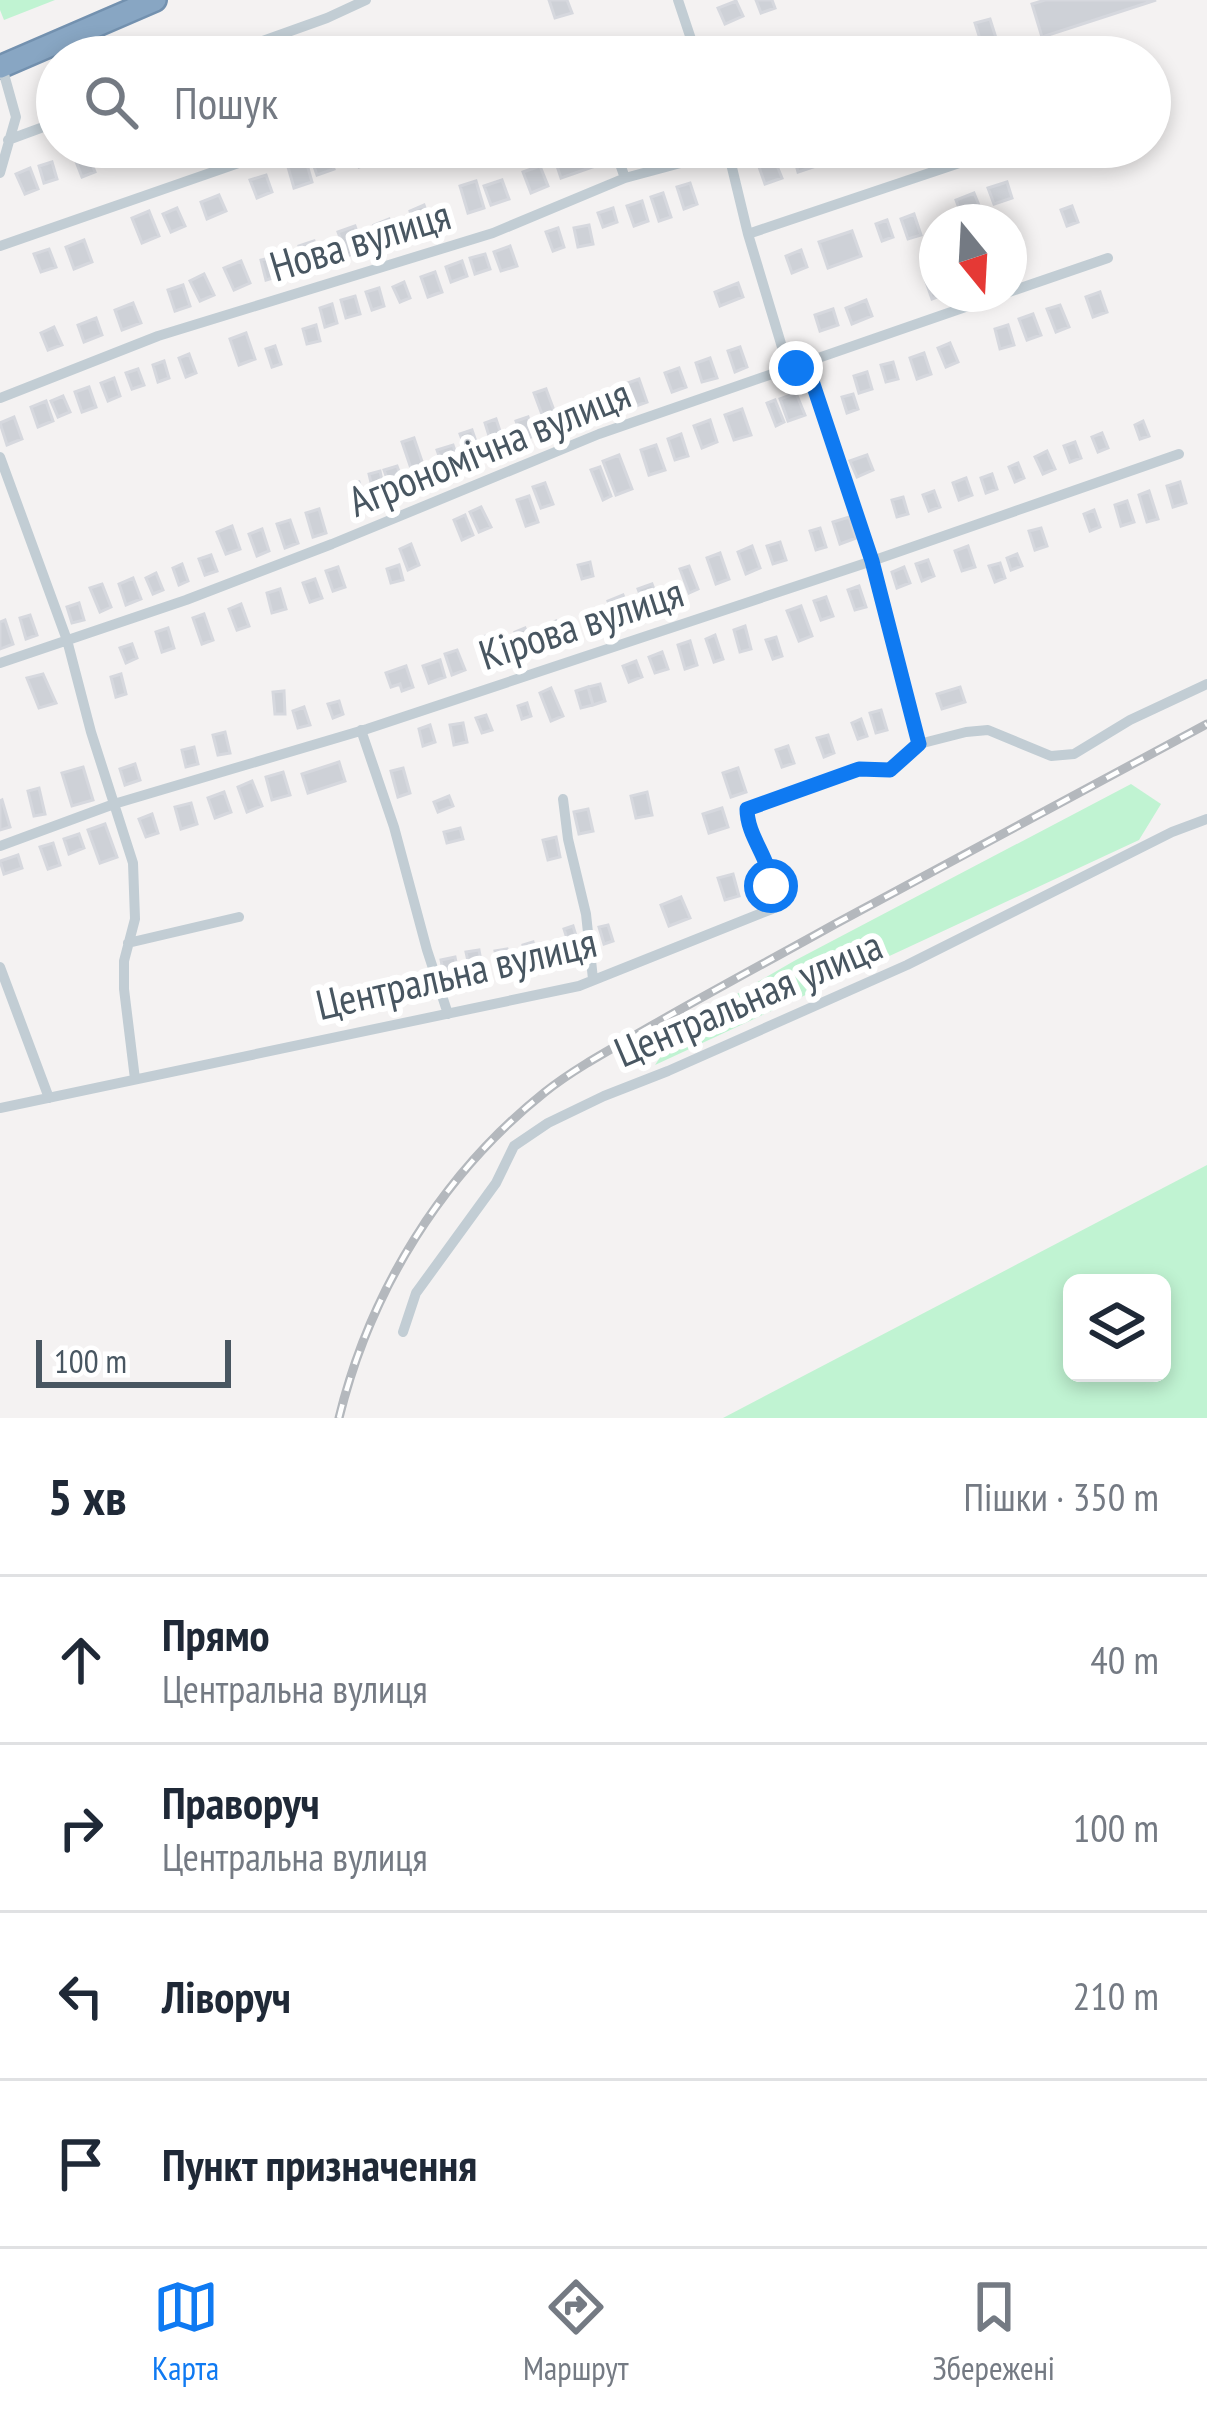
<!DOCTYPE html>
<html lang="uk">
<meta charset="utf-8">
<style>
body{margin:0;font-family:"PT Sans Narrow",sans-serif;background:#f6f6f7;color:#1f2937}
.controls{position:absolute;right:36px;bottom:36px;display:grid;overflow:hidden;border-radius:18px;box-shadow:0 6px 18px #0003}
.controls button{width:108px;height:108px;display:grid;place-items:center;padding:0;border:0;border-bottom:3px solid #e0e1e3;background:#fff;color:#1f2937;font:60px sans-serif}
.compass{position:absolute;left:919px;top:204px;width:108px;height:108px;border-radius:50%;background:#fff;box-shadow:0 6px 18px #0003;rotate:162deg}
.scale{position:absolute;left:36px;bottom:30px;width:195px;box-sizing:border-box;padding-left:12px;border:6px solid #485661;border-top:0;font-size:33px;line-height:42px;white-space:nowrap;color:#485661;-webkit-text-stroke:9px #fff;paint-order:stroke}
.stop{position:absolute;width:36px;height:36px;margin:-27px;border:9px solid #0f7af2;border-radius:50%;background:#fff}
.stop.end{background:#0f7af2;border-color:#fff;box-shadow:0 3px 12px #0008}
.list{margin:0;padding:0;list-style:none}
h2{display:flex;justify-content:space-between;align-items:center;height:156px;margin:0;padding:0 48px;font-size:51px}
h2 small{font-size:39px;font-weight:400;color:#747a83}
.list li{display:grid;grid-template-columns:78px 1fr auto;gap:36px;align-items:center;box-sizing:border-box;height:168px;padding:0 48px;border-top:3px solid #e0e1e3}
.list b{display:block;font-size:45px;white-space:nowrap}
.list p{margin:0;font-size:39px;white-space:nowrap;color:#747a83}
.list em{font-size:39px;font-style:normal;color:#747a83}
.icon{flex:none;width:66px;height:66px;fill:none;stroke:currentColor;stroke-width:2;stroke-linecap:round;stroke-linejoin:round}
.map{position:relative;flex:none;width:1207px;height:1418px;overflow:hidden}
.search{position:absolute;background:#fff;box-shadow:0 6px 18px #0003;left:36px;right:36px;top:36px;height:132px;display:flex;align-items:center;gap:30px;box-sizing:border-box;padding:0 42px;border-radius:66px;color:#747a83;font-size:45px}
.sheet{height:828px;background:#fff}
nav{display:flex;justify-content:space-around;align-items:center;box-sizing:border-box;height:168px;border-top:3px solid #e0e1e3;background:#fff;font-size:33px;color:#747a83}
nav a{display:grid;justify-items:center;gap:6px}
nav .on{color:#0f7af2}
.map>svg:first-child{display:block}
</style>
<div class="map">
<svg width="1207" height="1418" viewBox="0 0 1207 1418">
<rect width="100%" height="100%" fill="#f4f2f2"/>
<path fill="#c0f3d2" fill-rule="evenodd" d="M0 0H55L4 20 0 10Z
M1131 784 1161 804 1139 840 655 1065 680 1027 794 961Z
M1207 1165V1418H723ZM1162 1283V1373H1072V1283Z"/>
<path fill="#ced1d7" stroke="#d6d8de" stroke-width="3" d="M549 0H567L572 13 555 18Z
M756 0H772L775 8 761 13Z
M1045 0H1156L1042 37 1032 4Z
M736 1 743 16 725 24 718 8Z
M990 19 996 38 981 42 975 23Z
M398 43 402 57H388L385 47Z
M561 46 565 57H537L536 56Z
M98 147H116L119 158 103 163Z
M351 147H375L379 159 359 167Z
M586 147H592L598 165 561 178 554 157Z
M633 147H655L657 152 636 158Z
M830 147H847L849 154 835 160Z
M810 148 816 166 798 172 793 154Z
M327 152 334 169 317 175 311 158Z
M88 153 95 172 82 177 75 159Z
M306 161 312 182 294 188 288 167Z
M775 161 782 178 765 184 759 167Z
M52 162 57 179 44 183 39 166Z
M540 166 548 186 531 193 523 172Z
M30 168 38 189 25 194 16 174Z
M266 175 272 192 257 198 250 180Z
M502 180 509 199 491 205 484 186Z
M476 181 484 208 468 213 460 186Z
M1007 182 1012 198 994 204 988 188Z
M690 183 697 204 684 209 677 187Z
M663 193 671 217 659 221 651 197Z
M974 193 983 215 964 222 956 200Z
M219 195 226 211 207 219 201 202Z
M642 201 648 221 634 226 627 206Z
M424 205 431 224 416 230 410 211Z
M1072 206 1078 222 1067 226 1061 210Z
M177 208 185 226 171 232 163 214Z
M613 208 617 222 603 227 598 213Z
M149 211 159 236 142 243 132 218Z
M914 214 921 235 908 239 901 219Z
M389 219 396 239 381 245 374 225Z
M887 220 893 237 882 241 876 224Z
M589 225 593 244 578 247 574 228Z
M355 226 364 250 347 256 338 232Z
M558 228 564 247 553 251 546 232Z
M852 231 861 256 828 268 819 242Z
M84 240 92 262 74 269 66 247Z
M314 241 319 260 305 265 299 246Z
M1015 245 1021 264 1009 268V247Z
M510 246 517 266 501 271 494 252Z
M49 249 56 267 41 272 34 254Z
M801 250 807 267 792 273 786 256Z
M485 254 490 269 475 274 470 258Z
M277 256 283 275 266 280 261 260Z
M241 261 250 283 234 290 224 268Z
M462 261 467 276 451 282 446 267Z
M435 272 442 292 428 297 421 277Z
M204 274 214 295 200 301 190 281Z
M937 274V294H945L932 299 925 279Z
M404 282 410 298 400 302 393 287Z
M738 283 743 297 720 306 715 292Z
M183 285 190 306 175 311 168 290Z
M379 288 384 306 372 310 366 292Z
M1100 292 1107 312 1093 317 1086 297Z
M355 296 360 314 346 318 341 300Z
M866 300 872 316 852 324 846 308Z
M133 303 141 323 122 330 115 310Z
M332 304 337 323 325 327 320 308Z
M1060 305 1069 327 1056 332 1047 309Z
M833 309 838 325 820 331 815 315Z
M1033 314 1041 335 1027 340 1019 319Z
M96 318 102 335 84 342 78 325Z
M316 325 320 341 307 344 303 329Z
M1008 325 1014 345 1000 349 995 329Z
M54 327 62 345 48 350 41 333Z
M246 333 255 359 239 365 230 339Z
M950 343 958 362 946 367 938 348Z
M275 346 281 364 272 367 266 349Z
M740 347 747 367 735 372 728 351Z
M924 353 931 374 917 379 910 358Z
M189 354 196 373 186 377 179 358Z
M710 358 717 378 702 382 696 363Z
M164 361 169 378 158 382 153 365Z
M893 362 898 379 886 382 881 365Z
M679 368 686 387 672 392 665 373Z
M138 369 144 385 132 389 126 373Z
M867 372 872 389 859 393 854 376Z
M114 378 120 396 108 401 101 383Z
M639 379 647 402 633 407 625 384Z
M89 387 96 407 82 412 75 392Z
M546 389 555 413 543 417 534 393Z
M796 393 805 415 788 421 780 399Z
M613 394 619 412 607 416 600 398Z
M853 394 858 409 847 413 842 397Z
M63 396 70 412 58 417 51 401Z
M775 400 784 422 776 426 767 403Z
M46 401 53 421 38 427 31 407Z
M742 409 751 435 734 440 725 415Z
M14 417 22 439 7 445 0 423Z
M528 417 534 436 522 440 516 421Z
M496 419 506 449 494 452 485 423Z
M710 420 717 442 702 448 694 426Z
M1143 421 1149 436 1140 439 1135 425Z
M472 430 481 456 470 461 460 434Z
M1102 433 1108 448 1098 452 1092 437Z
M681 434 688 456 675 460 668 439Z
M414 438 428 479 416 483 402 442Z
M1075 442 1081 458 1070 462 1064 446Z
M453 445 461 468 445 473 437 450Z
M656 445 665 470 649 475 641 450Z
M1047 451 1055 469 1043 474 1035 457Z
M619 455 632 489 616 495 603 461Z
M867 455 873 470 857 477 850 461Z
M1018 463 1024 478 1015 482 1009 467Z
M397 466 403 482 390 487 384 470Z
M600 467 611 496 603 500 591 470Z
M380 471 384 489 373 491 369 474Z
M992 474 997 489 986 493 981 478Z
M966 478 972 495 959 500 953 483Z
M359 482 366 505 357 508 350 485Z
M1180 482 1186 503 1173 507 1167 486Z
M545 483 553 504 541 508 533 487Z
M934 491 940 507 929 511 923 495Z
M1149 491 1158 519 1147 522 1139 495Z
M529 496 538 522 526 526 517 500Z
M903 497 908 514 897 517 892 500Z
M1127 501 1134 522 1121 526 1115 505Z
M481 507 491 527 479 532 470 512Z
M319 509 326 533 313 537 306 513Z
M1094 510 1100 527 1090 531 1084 514Z
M465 515 473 535 462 540 454 520Z
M849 517 856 538 840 544 833 522Z
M290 520 298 543 285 548 277 524Z
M232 526 240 549 226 554 217 532Z
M820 528 826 547 816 550 810 531Z
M1041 528 1047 546 1035 550 1029 531Z
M262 529 269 551 257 556 249 534Z
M780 542 786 560 773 564 767 546Z
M411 544 419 565 408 570 400 549Z
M752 546 760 568 746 574 738 552Z
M968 546 975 567 962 571 955 551Z
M720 553 729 579 716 584 707 558Z
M1017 554 1022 566 1011 570 1007 558Z
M211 555 217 571 205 575 199 559Z
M928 560 934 576 922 581 916 564Z
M590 562 593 576 582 579 578 565Z
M1000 563 1005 578 995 582 989 566Z
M182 564 188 581 179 585 173 568Z
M399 565 403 580 391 583 387 569Z
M689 566 698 589 689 593 680 569Z
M338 567 345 587 333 591 326 571Z
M904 567 910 583 897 588 892 572Z
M156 573 163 590 153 594 146 578Z
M133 578 141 599 126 605 119 584Z
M315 579 322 598 310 602 303 583Z
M102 584 111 607 100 612 90 588Z
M652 584 659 602 645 608 638 589Z
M859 586 866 607 855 610 848 590Z
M280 589 286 609 272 613 267 593Z
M623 595 630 612 615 618 608 601Z
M826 597 833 616 821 620 814 601Z
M79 603 84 620 72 623 67 607Z
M241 604 249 626 237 630 229 609Z
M801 606 812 636 799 641 787 611Z
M204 614 213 640 202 644 193 618Z
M30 615 37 635 26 639 20 618Z
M5 620 13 644 0 649V622Z
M556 621 563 635 552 640 545 626Z
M745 626 751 649 740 652 734 630Z
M168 628 174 648 162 652 156 632Z
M525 628 532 646 521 650 515 632Z
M488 635 497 658 485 663 476 640Z
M715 635 723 659 714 662 706 639Z
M776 637 782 656 773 659 766 640Z
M690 641 697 665 685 669 678 645Z
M132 644 137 658 126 663 120 648Z
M457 650 465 670 452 675 445 654Z
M662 652 668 669 655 673 649 657Z
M440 660 445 677 429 683 423 666Z
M636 661 642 677 629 682 623 666Z
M406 666 413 687 402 691 400 684 391 687 386 673Z
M43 674 56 703 39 708 27 678Z
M121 674 126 694 116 697 111 677Z
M600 684 605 701 593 705 588 687Z
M588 687 593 705 581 708 576 691Z
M960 687 965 702 942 709 937 694Z
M551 688 563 716 551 721 540 693Z
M284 691 285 714H275L273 692Z
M339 701 343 714 333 718 328 704Z
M527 703 531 716 522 719 518 706Z
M304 707 310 725 298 728 293 711Z
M881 710 887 730 876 733 870 713Z
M486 715 492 730 482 733 476 718Z
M861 719 867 736 858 739 852 723Z
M463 723 467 742 454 745 450 725Z
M430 725 435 742 423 746 419 729Z
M225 732 230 753 218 755 213 735Z
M828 735 834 753 824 757 817 738Z
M788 746 794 763 782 767 776 750Z
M194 747 198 764 186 767 182 750Z
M339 762 345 781 308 793 302 774Z
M135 764 140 780 125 785 120 769Z
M83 767 93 800 72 806 62 773Z
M403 768 410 793 398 797 391 771Z
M738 768 746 792 731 797 723 773Z
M283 772 290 795 272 800 266 777Z
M252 781 262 806 247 812 238 787Z
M39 788 45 814 34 816 28 791Z
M224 792 231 812 215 818 208 798Z
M647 792 652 815 636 818 631 796Z
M449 796 453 806 438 812 434 802Z
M2 800 10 827 0 830V801Z
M191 803 197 824 181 829 175 807Z
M722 808 728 827 709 833 703 814Z
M588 809 593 831 579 834 574 812Z
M152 814 158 833 146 837 139 819Z
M105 824 117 857 100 863 88 830Z
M460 828 463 839 447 843 444 832Z
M79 834 84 848 69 854 64 839Z
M556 837 560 857 548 860 543 840Z
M53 843 60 865 48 869 40 847Z
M18 855 22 868 4 874 0 861Z
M733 874 739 896 725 900 718 878Z
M681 897 690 918 669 926 661 905Z
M608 925 613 941 604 944 599 927Z
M573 926 580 949 571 951 564 929Z
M533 942 538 961 528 964 523 945Z
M507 949 511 967 499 970 495 951Z
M479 950 483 972 471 975 466 952Z
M455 957 459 977 445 980 441 960Z"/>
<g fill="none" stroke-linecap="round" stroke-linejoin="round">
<g stroke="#7391af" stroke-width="26">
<path id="highway" d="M0 67 155 0"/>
</g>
<path stroke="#c2cdd4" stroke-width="10" d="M678 0 697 57
M218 57 327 18 366 0
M1017 57 1026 54
M8 140 57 122
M614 147 625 178
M727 147 748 234 785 357 812 381 872 561 894 639 919 744
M0 173 16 117 2 67
M748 234 1007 147
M0 246 285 147
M1009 292 1108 258
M0 398 158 336 493 233 625 178 740 147
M0 457 67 640 91 732 133 863 135 919 124 961V989L135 1079
M0 663 186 600 332 544 599 434 1003 294
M361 730 394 827 427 950 448 1014
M919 744 966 732 988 730 1051 756 1074 754 1130 720 1207 684
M563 799 568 839 586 914 593 979
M0 846 114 804 367 729 872 561 1179 454
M128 943 239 917
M0 967 49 1098
M0 1108 579 986 772 909 771 876 747 820V809L859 769 891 770 919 744
M403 1332 416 1293 496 1183 514 1146 548 1123 604 1096 668 1071 907 965 1172 832 1207 819"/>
<use href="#highway" stroke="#88a6c3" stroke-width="21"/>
<g stroke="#b4b8bd" stroke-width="9">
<path id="rail" d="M339 1418C370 1291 442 1174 545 1092 578 1066 617 1046 653 1025 714 990 776 957 837 923 961 857 1084 790 1207 724"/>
</g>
<use href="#rail" stroke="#fff" stroke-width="4.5" stroke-dasharray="14" stroke-linecap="butt"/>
</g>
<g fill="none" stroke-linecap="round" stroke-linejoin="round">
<path stroke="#0f7af2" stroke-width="15" d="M771 886C771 859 747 837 747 809L859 769 890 770 919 744 872 561 812 381 796 368"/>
</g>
<g text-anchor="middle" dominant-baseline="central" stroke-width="12" stroke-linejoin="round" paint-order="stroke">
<g font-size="42" fill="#485661" stroke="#fff">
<text transform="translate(360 240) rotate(-17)">Нова вулиця</text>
<text transform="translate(489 447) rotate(-22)">Агрономічна вулиця</text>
<text transform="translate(581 623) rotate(-18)">Кірова вулиця</text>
<text transform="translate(456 973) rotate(-13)">Центральна вулиця</text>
<text transform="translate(748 998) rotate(-23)">Центральная улица</text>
</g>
</g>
</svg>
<div class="controls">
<button><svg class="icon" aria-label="layers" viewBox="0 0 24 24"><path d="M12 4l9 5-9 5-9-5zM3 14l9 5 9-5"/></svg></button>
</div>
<svg class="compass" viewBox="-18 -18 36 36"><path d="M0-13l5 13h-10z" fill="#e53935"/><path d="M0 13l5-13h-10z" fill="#747a83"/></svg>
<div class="scale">100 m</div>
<div class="stop" style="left:771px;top:886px"></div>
<div class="stop end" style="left:796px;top:368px"></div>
<div class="search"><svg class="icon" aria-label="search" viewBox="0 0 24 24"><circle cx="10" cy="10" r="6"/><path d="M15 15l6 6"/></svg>Пошук</div>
</div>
<section class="sheet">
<h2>5 хв<small>Пішки · 350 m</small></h2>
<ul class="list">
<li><svg class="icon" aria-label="ahead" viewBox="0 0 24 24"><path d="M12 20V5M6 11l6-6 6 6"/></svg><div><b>Прямо</b><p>Центральна вулиця</p></div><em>40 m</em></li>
<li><svg class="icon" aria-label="right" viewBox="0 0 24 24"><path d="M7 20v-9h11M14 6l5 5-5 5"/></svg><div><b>Праворуч</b><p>Центральна вулиця</p></div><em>100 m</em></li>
<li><svg class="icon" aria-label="left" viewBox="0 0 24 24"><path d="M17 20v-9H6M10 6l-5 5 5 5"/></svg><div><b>Ліворуч</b></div><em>210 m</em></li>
<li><svg class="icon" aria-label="arrive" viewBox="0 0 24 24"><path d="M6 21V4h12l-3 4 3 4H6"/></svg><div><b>Пункт призначення</b></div></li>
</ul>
</section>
<nav>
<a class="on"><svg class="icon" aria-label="map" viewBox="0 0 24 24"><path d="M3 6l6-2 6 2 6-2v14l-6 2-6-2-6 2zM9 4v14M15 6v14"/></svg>Карта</a>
<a><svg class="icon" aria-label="directions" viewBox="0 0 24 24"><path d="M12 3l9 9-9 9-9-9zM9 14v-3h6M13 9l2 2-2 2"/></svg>Маршрут</a>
<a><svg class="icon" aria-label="saved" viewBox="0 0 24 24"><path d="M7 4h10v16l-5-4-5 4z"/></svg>Збережені</a>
</nav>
